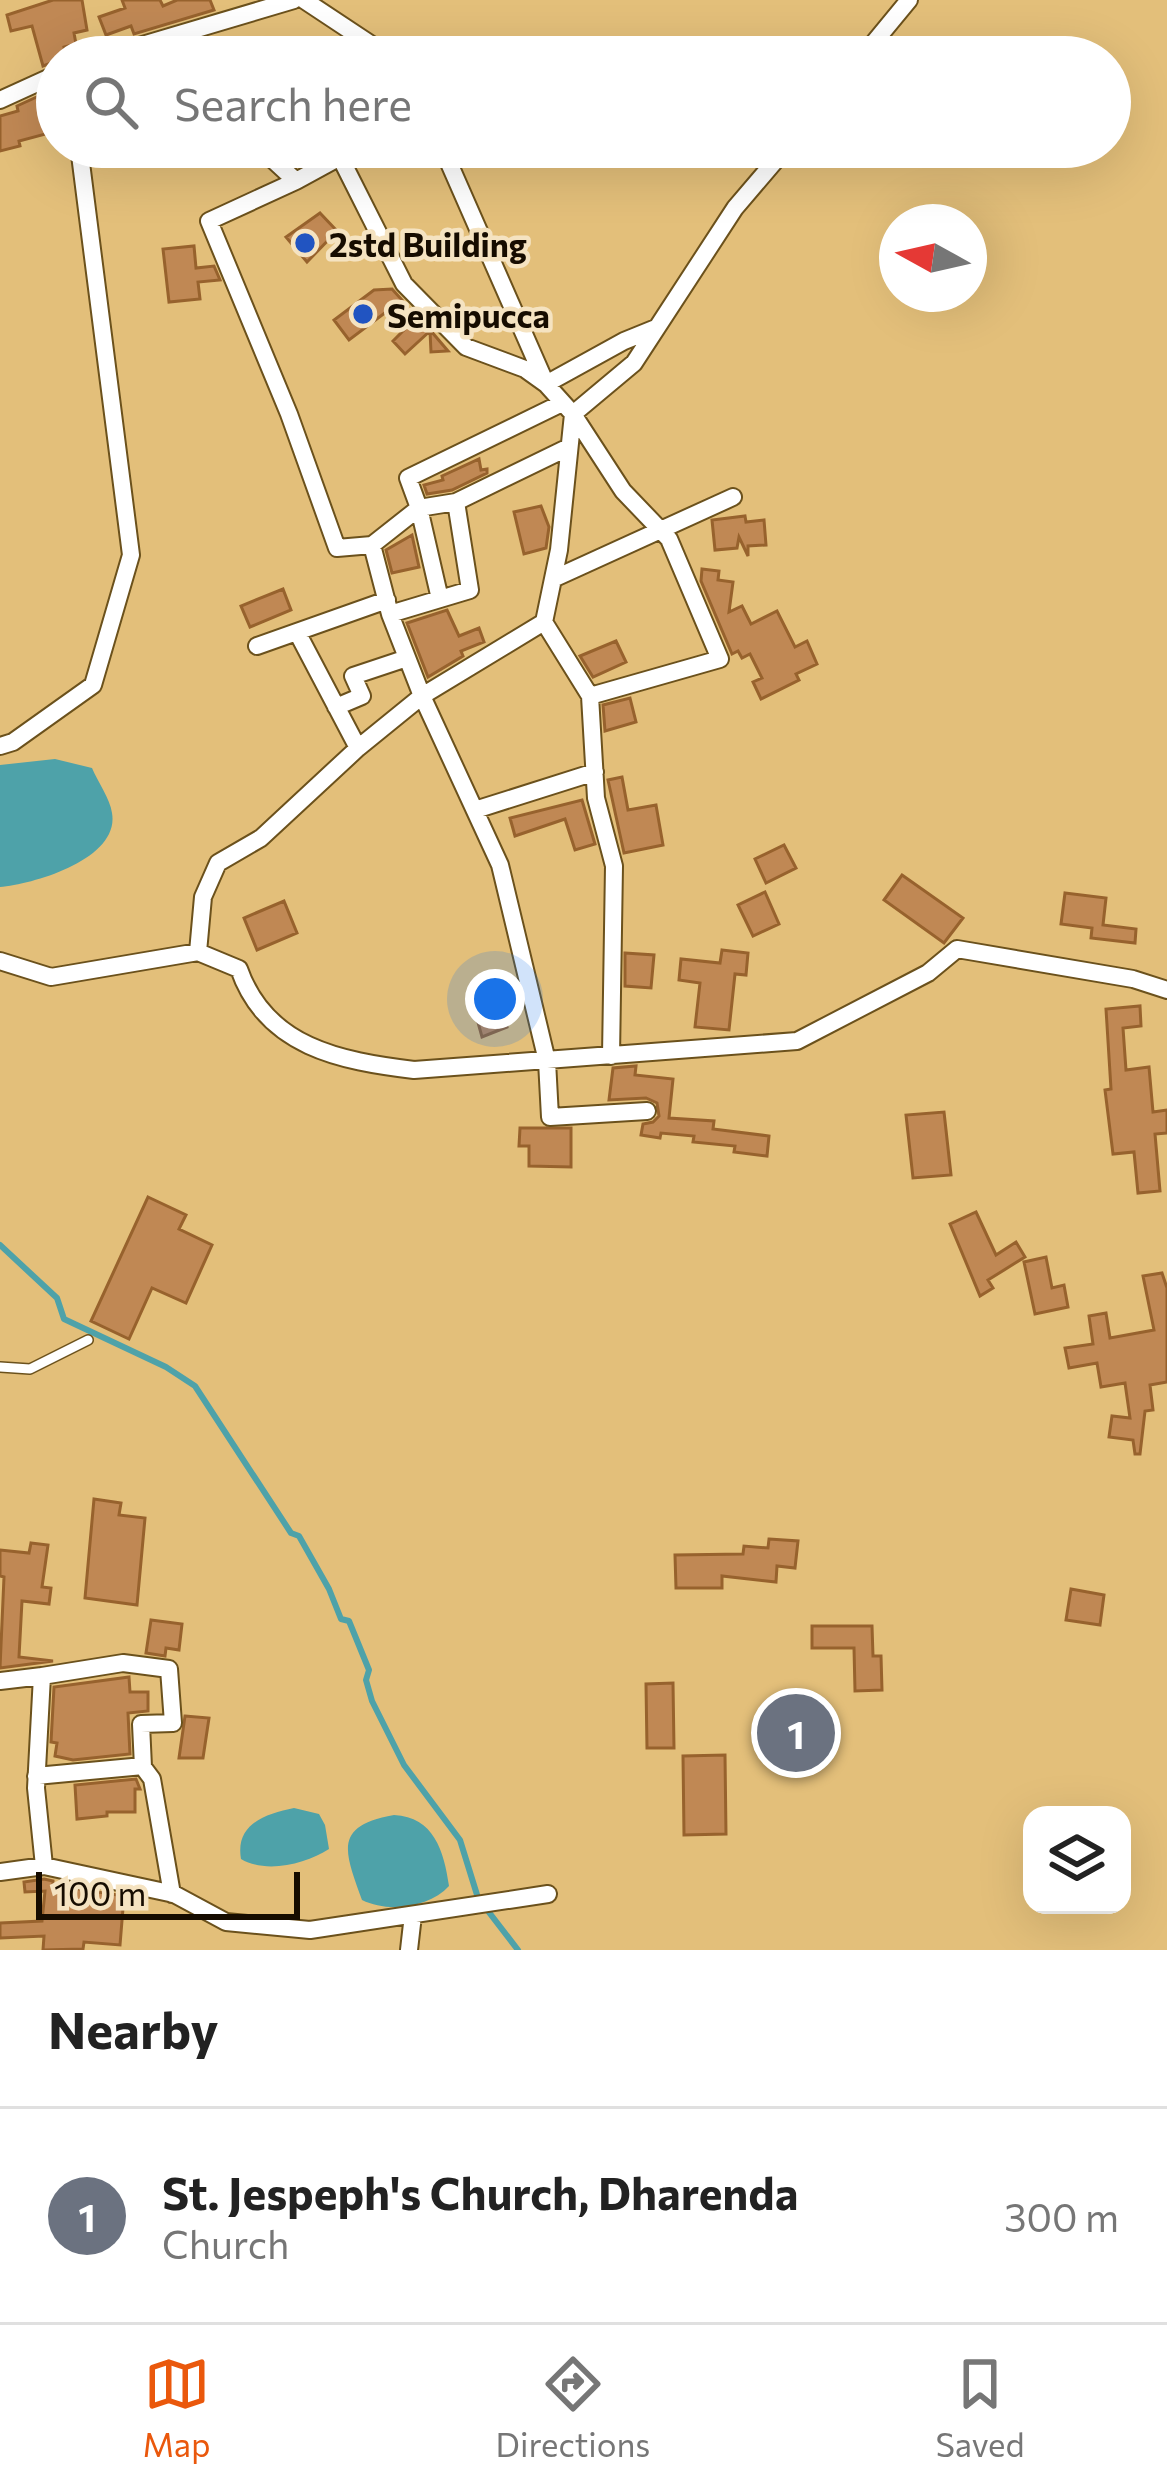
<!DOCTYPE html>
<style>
body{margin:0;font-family:Commissioner,sans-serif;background:#f2f2f2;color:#222}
.controls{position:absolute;right:36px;bottom:36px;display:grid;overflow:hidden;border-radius:24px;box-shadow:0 12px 48px #0002}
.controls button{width:108px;height:108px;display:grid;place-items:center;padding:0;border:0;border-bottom:3px solid #e0e0e0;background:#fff;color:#222;font:60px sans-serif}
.compass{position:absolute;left:879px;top:204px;width:108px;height:108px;border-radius:50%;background:#fff;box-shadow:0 12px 48px #0002;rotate:278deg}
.scale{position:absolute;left:36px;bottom:30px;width:264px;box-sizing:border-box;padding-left:12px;border:6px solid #160c00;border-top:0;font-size:33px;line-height:42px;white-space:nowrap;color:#160c00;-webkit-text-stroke:9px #f5e3c1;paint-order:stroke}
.you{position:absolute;left:495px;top:999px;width:42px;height:42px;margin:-30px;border:9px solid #fff;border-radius:50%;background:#1a73e8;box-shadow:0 0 0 18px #1a73e833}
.badge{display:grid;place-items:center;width:78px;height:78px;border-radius:50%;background:#ea580c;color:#fff;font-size:39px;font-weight:700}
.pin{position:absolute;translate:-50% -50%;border:6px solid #fff;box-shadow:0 3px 12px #0006}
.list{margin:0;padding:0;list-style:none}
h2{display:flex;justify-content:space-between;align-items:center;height:156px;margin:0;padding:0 48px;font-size:51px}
h2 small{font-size:39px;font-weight:400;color:#767676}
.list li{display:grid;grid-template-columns:78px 1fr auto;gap:36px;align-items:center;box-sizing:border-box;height:216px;padding:0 48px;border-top:3px solid #e0e0e0}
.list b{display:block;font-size:45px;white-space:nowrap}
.list p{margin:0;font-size:39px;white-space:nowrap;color:#767676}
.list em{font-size:39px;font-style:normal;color:#767676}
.icon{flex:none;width:66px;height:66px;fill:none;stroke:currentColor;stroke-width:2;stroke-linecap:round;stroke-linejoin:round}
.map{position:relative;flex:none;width:1167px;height:1950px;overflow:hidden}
.search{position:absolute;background:#fff;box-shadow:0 12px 48px #0002;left:36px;right:36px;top:36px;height:132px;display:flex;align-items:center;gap:30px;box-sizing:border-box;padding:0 42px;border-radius:66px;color:#767676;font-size:45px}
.sheet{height:372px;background:#fff}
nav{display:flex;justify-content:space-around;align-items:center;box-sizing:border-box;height:168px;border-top:3px solid #e0e0e0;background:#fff;font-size:33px;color:#767676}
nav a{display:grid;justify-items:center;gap:6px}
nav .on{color:#ea580c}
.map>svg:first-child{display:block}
</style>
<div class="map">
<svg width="1167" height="1950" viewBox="0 0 1167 1950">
<rect width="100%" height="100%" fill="#e3bf7a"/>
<path fill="#4ea2a9" d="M55 759 92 768C98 782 110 799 112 813 120 859 34 884 0 887V765Z
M294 1808 319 1814 325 1825 329 1849C306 1864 266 1874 241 1859 235 1824 265 1814 294 1808Z
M394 1815C434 1817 444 1851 449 1886 429 1908 388 1913 362 1900 345 1852 332 1826 394 1815Z"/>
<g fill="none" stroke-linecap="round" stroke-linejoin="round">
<path stroke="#4ea2a9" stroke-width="6" d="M0 1245 57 1298 64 1319 166 1367 195 1386 291 1533 299 1536 329 1589 341 1619 349 1621 369 1670 366 1680 372 1701 404 1765 460 1840 478 1898 518 1950"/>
</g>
<path fill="#c08854" stroke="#97622d" stroke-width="3" d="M53 0H82L87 30 74 33 76 44 64 47 66 57H57V61L43 66 32 26 11 31 7 15Z
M122 0H160L163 6 177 0H210L214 10 134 34 131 26 106 35 99 17 125 8Z
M52 90 57 131 19 141 20 146 0 151V116L18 111 17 106Z
M320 213 337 231 307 262 286 237Z
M194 246 196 268 214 266 220 280 198 282 200 299 169 302 163 249Z
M392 289 402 300 349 340 334 320 374 290Z
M425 324 448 351 431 352 430 331 405 354 393 341 408 326Z
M479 459 481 470 487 469V473L452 490 427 494 424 485 443 480 442 476Z
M541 506 549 527 546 548 524 554 514 512Z
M745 516 746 522 764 520 766 545 748 546V556L739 537 737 548 715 550 712 520Z
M412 535 419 567 392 573 386 550Z
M702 569 719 571 718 580 733 582 729 612 742 606 751 624 777 611 795 647 807 641 817 664 796 674 799 680 761 699 753 682 762 678 750 654 742 658 738 651 732 654 701 581Z
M283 589 291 610 250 627 241 606Z
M447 610 459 636 479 628 484 642 461 651 463 656 428 677 407 623Z
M616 641 626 662 593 677 580 656Z
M630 698 636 722 605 731 603 705Z
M622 777 628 810 656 805 663 845 624 853 608 780Z
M582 800 595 844 575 850 565 819 515 836 510 818Z
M784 845 796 868 766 883 755 859Z
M902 875 963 918 944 943 884 900Z
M765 892 779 924 753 936 738 905Z
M1065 893 1106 898 1103 925 1136 929 1135 943 1091 938 1092 928 1061 924Z
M284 901 297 933 257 950 244 918Z
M722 950 748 953 746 975 735 974 729 1030 695 1027 700 983 679 980 681 959 720 963Z
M625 953 654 955 651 988 625 986Z
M500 1001 507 1027 482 1037 474 1008Z
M1140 1006 1141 1026 1123 1028 1126 1070 1149 1067 1153 1112 1167 1110V1133L1155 1134 1160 1191 1138 1193 1134 1152 1113 1154 1105 1090 1111 1089 1106 1009Z
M636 1066 635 1075 673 1079 669 1118 714 1121 713 1129 769 1136 767 1156 734 1152 735 1146 693 1142 694 1136 661 1133 660 1138 641 1135 643 1124 653 1122 659 1116 657 1103 646 1098 609 1100 613 1068Z
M944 1112 951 1175 913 1178 906 1115Z
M520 1128H571V1167L529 1166V1146H519Z
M148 1197 186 1215 179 1229 212 1245 186 1303 152 1288 129 1339 91 1321Z
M976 1212 996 1255 1016 1242 1025 1257 988 1280 993 1288 980 1296 950 1224Z
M1046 1257 1052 1288 1064 1285 1068 1307 1035 1314 1024 1262Z
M1162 1273 1167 1288V1382L1150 1385 1153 1410 1145 1411 1140 1454H1135L1133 1440 1109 1437 1112 1416 1130 1418 1125 1383 1101 1387 1097 1363 1069 1368 1065 1348 1093 1344 1089 1316 1106 1313 1110 1338 1154 1330 1143 1276Z
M94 1499 121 1503 119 1515 145 1518 137 1605 85 1598Z
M769 1539 798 1541 795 1568 777 1566 776 1582 722 1576V1588H676L675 1555 743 1554 744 1546 768 1548Z
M31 1543 48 1545 42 1587 51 1588 49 1604 22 1601 19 1657 53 1661 0 1668 4 1577 0 1576V1550L29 1553Z
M1071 1589 1104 1595 1100 1625 1066 1620Z
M151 1620 182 1624 179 1650 166 1648 165 1656 146 1653Z
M812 1626H872L873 1656H881L882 1690 855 1691 854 1648H812Z
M129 1677 130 1692H148V1711L128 1713 130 1754 73 1760 55 1756 57 1743 51 1742 54 1687Z
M673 1683 674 1748H647L646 1684Z
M185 1716 209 1718 203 1758H179Z
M725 1755 726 1834 684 1835 683 1756Z
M136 1779 140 1789H135V1812H107V1816L77 1819 75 1785Z
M44 1879 53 1881V1885L124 1896 120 1945 84 1942 83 1949 43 1950 44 1936 0 1938V1923L42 1921 45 1891 25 1892 24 1882Z"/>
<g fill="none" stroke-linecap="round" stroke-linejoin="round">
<g stroke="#6b511c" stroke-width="12">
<path id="service" d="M0 1367 30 1369 88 1340"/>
</g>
<g stroke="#6b511c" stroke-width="20">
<path id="minor" d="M304 0 390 57
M102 57 294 0
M862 57 909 0
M0 100 57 74
M259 147 296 181 209 221 289 414 337 548 372 545 390 614 422 696 500 865 547 1061 550 1117 647 1111
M296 181 340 157 404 284 466 347 525 369 546 384 442 147
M372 545 419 508 408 478 562 403
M553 579 733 497
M440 599 419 508 456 502
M390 614 470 590 456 502 569 447
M544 622 590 696 720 659 669 539 623 491 573 414 546 384 624 341 656 328
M297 632 358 748
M257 646 387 600
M590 696 596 798 614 866 611 1056
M336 707 362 696 353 676 407 658
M0 746 13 742 93 685 131 555 79 147
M475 810 595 772
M198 952 203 897 218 863 261 838 358 748 422 696 544 622 559 550 573 414 634 363 735 208 787 147
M0 961 51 977 198 952 239 969C266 1047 340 1061 414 1070L797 1041 928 973 957 949 1133 979 1167 990
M42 1676 123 1663 169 1669 173 1723 141 1724 143 1767 152 1779 172 1894
M0 1681 42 1676 36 1788 44 1866
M36 1776 143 1766
M0 1872 44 1866 174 1894 226 1922 310 1930 548 1894
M409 1950 413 1915"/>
</g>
<use href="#service" stroke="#fff" stroke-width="9"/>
<use href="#minor" stroke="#fff" stroke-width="16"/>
</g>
<g fill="#2154c1" stroke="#f5e3c1" stroke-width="4.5">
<circle cx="305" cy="243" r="12"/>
<circle cx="363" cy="314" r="12"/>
</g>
<g text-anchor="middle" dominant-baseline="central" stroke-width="9" stroke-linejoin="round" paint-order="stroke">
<g font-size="33" font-weight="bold" fill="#160c00" stroke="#f5e3c1" text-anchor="start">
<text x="329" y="243">2std Building</text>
<text x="387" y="314">Semipucca</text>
</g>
</g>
</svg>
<div class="controls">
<button><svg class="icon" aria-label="layers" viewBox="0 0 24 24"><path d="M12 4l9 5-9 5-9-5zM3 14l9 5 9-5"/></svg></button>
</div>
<svg class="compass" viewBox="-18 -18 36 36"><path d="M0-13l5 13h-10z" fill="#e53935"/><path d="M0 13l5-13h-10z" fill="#767676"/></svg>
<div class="scale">100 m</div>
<div class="you"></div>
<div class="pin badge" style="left:796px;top:1733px;background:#6b7280">1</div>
<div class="search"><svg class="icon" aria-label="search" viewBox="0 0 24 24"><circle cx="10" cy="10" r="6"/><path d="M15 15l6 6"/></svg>Search here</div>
</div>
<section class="sheet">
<h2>Nearby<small></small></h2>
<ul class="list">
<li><span class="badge" style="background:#6b7280">1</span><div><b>St. Jespeph's Church, Dharenda</b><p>Church</p></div><em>300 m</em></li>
</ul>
</section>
<nav>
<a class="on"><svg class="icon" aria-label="map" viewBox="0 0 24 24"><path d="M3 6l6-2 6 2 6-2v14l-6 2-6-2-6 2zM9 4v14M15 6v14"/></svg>Map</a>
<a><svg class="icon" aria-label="directions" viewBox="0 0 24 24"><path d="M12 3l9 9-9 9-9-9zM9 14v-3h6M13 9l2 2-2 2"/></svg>Directions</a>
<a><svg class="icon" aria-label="saved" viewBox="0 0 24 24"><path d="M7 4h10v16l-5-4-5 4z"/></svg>Saved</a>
</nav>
